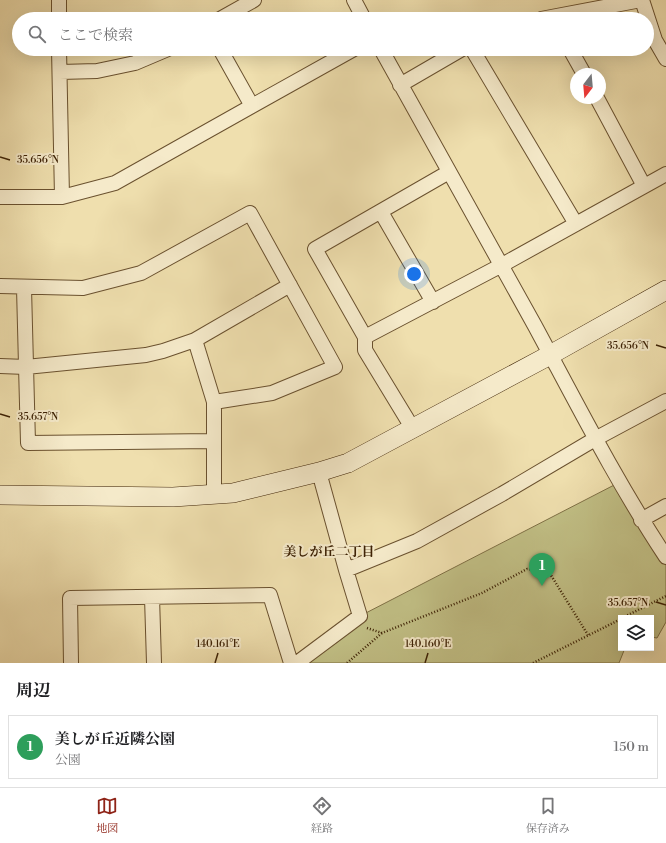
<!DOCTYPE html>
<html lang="ja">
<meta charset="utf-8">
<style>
body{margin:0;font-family:"Libre Bodoni","Noto Serif JP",serif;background:#f2f2f2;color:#202124}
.controls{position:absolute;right:12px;bottom:12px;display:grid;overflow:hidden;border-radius:0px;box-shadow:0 4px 16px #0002}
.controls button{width:36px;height:36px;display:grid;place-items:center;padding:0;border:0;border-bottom:1px solid #e0e0e0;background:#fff;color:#202124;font:20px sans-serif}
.compass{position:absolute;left:570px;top:68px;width:36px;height:36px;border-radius:50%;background:#fff;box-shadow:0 4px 16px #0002;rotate:196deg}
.you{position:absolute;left:414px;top:274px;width:14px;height:14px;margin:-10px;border:3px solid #fff;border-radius:50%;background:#1a73e8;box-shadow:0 0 0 6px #1a73e833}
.badge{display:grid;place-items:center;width:26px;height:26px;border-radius:50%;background:#8f2418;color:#fff;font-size:13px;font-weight:700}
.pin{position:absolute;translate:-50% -33px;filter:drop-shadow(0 1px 2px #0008)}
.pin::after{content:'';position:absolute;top:21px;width:14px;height:12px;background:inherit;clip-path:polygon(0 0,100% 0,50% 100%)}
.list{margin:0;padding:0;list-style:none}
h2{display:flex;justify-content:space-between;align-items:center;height:52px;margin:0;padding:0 16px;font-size:17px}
h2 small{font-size:13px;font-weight:400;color:#757577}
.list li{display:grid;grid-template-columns:26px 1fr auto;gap:12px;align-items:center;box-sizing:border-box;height:64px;margin:0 8px 8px;padding:0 8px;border:1px solid #e0e0e0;border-radius:0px}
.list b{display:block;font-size:15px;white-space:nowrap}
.list p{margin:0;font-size:13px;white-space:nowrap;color:#757577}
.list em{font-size:13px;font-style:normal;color:#757577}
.icon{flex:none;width:22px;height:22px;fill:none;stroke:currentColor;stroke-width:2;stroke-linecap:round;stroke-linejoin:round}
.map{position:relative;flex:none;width:666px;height:663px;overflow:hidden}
.search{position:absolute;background:#fff;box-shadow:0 4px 16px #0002;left:12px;right:12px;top:12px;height:44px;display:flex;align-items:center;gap:10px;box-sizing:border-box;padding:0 14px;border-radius:22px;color:#757577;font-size:15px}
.sheet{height:124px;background:#fff}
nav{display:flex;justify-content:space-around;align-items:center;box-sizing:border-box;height:56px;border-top:1px solid #e0e0e0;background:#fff;font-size:11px;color:#757577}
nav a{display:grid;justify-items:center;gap:2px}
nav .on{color:#8f2418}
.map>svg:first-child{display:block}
</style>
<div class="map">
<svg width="666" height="663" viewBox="0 0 666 663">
<rect width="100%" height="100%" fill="#efdfae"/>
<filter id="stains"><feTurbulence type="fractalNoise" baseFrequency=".005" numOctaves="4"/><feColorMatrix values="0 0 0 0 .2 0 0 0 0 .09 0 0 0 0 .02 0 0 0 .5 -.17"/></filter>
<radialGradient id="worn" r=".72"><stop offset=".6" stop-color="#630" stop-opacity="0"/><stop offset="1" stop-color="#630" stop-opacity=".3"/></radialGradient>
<path fill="#c1bf85" stroke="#7f7045" d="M620 482 666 557V622L657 638 651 637V618H621V648H625L619 663H297L360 616Z"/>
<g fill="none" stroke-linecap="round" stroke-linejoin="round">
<g stroke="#6a512f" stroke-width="16">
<path id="street" d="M59 0V19
M354 0 364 19
M642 0 655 40 666 59
M220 19 254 0
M541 19 641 0
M59 49 62 197
M381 49C432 141 484 233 535 326 577 404 617 483 666 557
M472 49 576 224
M570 49 584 74
M60 72 97 71 135 63 168 49
M400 85 462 49
M597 98 644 186
M252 106 354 49
M449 172 315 249 365 337 502 265 666 174
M0 197H62L115 183 252 106 220 49
M381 212 433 302
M0 286 83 288 141 273 250 213 335 367 272 393 214 402
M24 288 28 443 214 441
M365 337V350L413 429
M195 340 214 402V494
M0 366 26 367 146 355 163 351 195 340 290 285
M641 520 666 506
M346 570 417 541 502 494 595 439 666 401
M152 597 154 663
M71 663 70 598 270 595 291 663
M297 663 360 616 346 570 319 472"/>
</g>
<g stroke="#3d2205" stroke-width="20">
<path id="secondary" d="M0 495 173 497 233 493 319 472 348 463 550 355 666 290"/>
</g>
<path stroke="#3d2205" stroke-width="2.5" stroke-dasharray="1 2" stroke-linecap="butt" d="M622 618 666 596
M367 628 382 633 482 593 527 569 549 572 588 635
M347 663 382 633
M533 663 621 619"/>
<use href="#street" stroke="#f5eaca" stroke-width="14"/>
<use href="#secondary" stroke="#f5eaca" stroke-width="19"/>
</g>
<path fill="none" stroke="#3d2205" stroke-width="1.5" d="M0 157 10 160M656 345 666 348M0 414 10 417M656 602 666 605M215 663 218 653M425 663 428 653"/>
<g text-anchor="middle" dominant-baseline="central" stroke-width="4" stroke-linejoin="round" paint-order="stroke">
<g font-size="13" font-weight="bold" fill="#3d2205" stroke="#f5eaca">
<text x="329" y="552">美しが丘二丁目</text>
</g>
</g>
<g font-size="10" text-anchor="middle" fill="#3d2205" stroke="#f5eaca" stroke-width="4" stroke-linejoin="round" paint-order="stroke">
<text x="38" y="163">35.656°N</text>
<text x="628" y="349">35.656°N</text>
<text x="38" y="420">35.657°N</text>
<text x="628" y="606">35.657°N</text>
<text x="218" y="647">140.161°E</text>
<text x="428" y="647">140.160°E</text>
</g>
<rect width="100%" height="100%" filter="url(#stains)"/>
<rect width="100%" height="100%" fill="url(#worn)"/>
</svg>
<div class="controls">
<button><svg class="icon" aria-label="layers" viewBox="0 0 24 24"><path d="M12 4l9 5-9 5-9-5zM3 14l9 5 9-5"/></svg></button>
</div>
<svg class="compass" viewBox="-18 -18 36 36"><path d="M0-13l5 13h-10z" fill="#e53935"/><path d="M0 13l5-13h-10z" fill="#757577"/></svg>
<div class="you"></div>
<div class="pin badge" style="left:542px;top:586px;background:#2e9e5b">1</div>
<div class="search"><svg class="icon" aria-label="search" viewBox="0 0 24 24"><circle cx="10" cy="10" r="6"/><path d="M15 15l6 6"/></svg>ここで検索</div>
</div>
<section class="sheet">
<h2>周辺<small></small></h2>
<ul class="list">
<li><span class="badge" style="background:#2e9e5b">1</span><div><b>美しが丘近隣公園</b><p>公園</p></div><em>150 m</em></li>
</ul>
</section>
<nav>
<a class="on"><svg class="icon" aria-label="map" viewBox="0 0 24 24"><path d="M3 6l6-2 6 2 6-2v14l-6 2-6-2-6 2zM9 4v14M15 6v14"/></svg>地図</a>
<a><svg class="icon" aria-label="directions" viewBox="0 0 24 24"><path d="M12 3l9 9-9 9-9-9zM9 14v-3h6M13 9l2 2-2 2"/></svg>経路</a>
<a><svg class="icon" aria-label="saved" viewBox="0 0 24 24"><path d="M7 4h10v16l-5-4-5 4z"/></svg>保存済み</a>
</nav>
